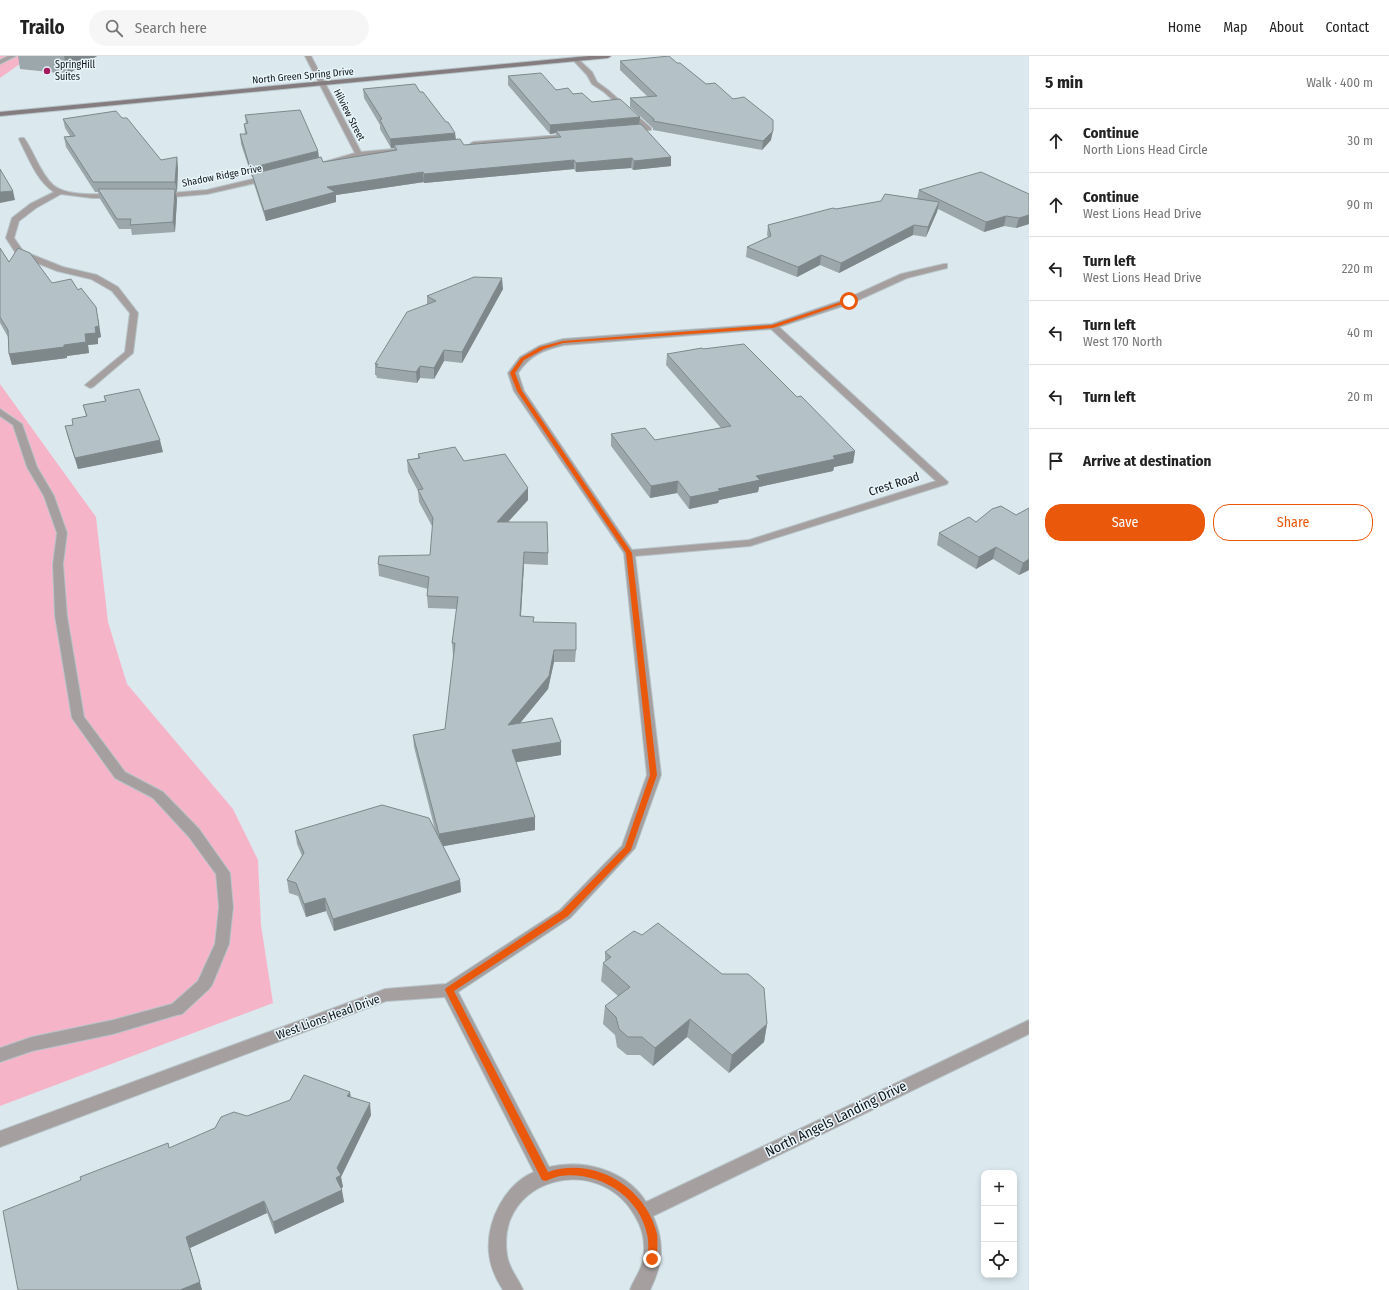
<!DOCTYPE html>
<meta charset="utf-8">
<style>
body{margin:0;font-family:"Fira Sans Condensed",sans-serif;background:#f6f6f6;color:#222}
.controls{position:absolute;right:12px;bottom:12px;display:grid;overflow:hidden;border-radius:8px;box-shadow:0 2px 6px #0003}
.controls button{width:36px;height:36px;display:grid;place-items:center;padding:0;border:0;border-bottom:1px solid #e0e0e0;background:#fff;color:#222;font:20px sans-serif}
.stop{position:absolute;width:12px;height:12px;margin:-9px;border:3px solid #ea580c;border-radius:50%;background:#fff}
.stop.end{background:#ea580c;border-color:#fff;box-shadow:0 1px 4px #0008}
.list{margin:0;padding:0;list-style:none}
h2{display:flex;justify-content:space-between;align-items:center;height:52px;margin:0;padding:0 16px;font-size:17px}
h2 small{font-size:13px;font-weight:400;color:#767676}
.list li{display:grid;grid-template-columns:26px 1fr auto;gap:12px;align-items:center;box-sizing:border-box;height:64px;padding:0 16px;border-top:1px solid #e0e0e0}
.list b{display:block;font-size:15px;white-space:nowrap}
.list p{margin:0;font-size:13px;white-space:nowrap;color:#767676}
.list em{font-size:13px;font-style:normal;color:#767676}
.actions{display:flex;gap:8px;padding:12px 16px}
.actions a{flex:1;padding:9px 0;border:1px solid #ea580c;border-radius:16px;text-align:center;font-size:14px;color:#ea580c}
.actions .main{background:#ea580c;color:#fff}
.icon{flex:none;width:22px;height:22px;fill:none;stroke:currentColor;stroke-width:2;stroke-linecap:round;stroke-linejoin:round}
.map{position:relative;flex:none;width:1029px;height:1234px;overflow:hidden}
header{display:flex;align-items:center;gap:24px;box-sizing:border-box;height:56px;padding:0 20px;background:#fff;border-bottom:1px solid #e0e0e0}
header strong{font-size:19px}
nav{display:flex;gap:22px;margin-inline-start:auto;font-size:14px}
.search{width:280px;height:36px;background:#f6f6f6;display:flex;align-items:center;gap:10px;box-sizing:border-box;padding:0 14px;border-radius:22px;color:#767676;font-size:15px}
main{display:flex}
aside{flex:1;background:#fff}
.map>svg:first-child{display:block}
</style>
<header>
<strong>Trailo</strong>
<div class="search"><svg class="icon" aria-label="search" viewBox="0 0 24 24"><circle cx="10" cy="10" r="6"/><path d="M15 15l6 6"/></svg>Search here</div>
<nav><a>Home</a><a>Map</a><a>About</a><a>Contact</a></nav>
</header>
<main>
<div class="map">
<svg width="1029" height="1234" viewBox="0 0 1029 1234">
<rect width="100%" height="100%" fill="#dbe9ee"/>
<path fill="#f6b4c9" d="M0 0H28L27 3 0 22Z
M0 328 96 461 108 566 127 628 233 753 258 804 261 869 273 947 0 1050Z"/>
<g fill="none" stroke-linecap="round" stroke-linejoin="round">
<g stroke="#b6c3c7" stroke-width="2">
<path id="service" d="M8 0H16L0 8V4Z
M0 353 22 368 37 411 54 440 67 477 63 508 67 560 84 661 125 716 163 736 199 773 230 817 233 851 229 888 212 929 209 933 182 958 177 959 113 978 32 995 0 1006V992L32 981 113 964 172 948 198 925 215 888 219 851 216 818 189 781 153 742 115 722 72 662 55 560 53 508 57 477 44 440 27 411 13 369 0 360Z"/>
</g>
<g stroke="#b6c3c7" stroke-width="2">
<path id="minor" d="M305 0H311L361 96 404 92 406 93V95L359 100 324 108V106L355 97Z
M574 3H578L592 16 597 26 608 34 651 72V74L628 75V73L643 71 604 36 592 28 587 19 574 5Z
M572 78 574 79V81L473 90 470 88 473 86Z
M20 82H24C34 96 40 117 53 129 67 141 99 138 116 138L120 140 116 142H92L61 138 36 152 19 165 14 182 23 195 63 211 97 219 118 231 138 257 133 297 93 331 90 332 85 329 125 296 130 257 112 235 91 223 57 215 17 199 6 182 12 162 30 148 54 136C37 125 28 101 19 83Z
M270 119H273V123L207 138 160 142 156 140 160 138 207 134Z
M944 208H947V212L907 222 852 247 779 271 948 426 947 428 750 490 635 500 661 719 635 792 570 862 458 936 549 1111C584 1103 626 1114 646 1146L1029 964V978L653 1160C665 1188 663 1207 650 1234H630C634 1223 641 1215 643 1204 646 1188 643 1173 635 1160 599 1095 495 1122 507 1199 509 1213 518 1222 523 1234H503C496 1223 490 1211 489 1197 486 1166 504 1129 534 1116L445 941 386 945 0 1091V1075L380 935 385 933 446 928 560 854 622 790 647 719 624 497 514 335 508 317 520 301 539 290 563 283 772 268 846 243 901 218ZM771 273 936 425 749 484 632 494 524 335 518 317C530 299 543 294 564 289Z"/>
</g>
<g stroke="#b6c3c7" stroke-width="2">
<path id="secondary" d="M589 0H611L608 2 0 60V56Z"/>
</g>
<use href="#service" fill="#a59fa0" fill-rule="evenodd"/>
<use href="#minor" fill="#a59fa0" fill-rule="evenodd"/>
<use href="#secondary" fill="#857c7f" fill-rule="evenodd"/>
</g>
<path fill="#9ba7ab" d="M18 0H97L68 18 20 13Z
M620 5 677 7 706 28 771 84 762 94 653 74V72L630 51V42L648 41 620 14Z
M508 20 573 38 640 68 671 101V110L633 114 631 112 576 116 574 113 424 127V126L336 139V146L266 165 254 128 253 121H252L241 88 240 78H245L244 68H246L245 59 318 95 319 102 323 106 394 95V92H391L380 73V69L364 42 363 33 420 36 455 77 456 84 464 89 556 82V77L550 78 508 29Z
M122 62 161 104 178 111 177 136H175L177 143 175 176 132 179 131 173H119L100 143 98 136H95L66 91 64 81 70 80 65 72 63 63Z
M919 134 1029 138V168L1016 172 1004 170 984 176 938 153 926 181 913 179 839 217 820 209 797 221 746 201 747 191 768 181 767 179 768 169 836 153 917 143Z
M0 192 9 206 52 227 98 262 101 281 98 282V288L88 289 89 297 67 300V302L12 309 9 298 8 281 0 267Z
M503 233 462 307 444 305 434 323 420 322 417 327 377 322 376 319H375V308L427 248V240Z
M703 293 797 341 855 395 853 407 834 411 833 415 759 431 758 436 719 444 718 447 689 453 677 437 650 442 611 390V378L655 384 721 372 666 309 667 298Z
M104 340 163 396 78 413 68 382 65 370 73 369 86 360 83 349 105 345Z
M418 398 464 405 528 432V444L508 466 548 497V509L524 508 521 560 533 566 576 594 575 606H554L548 633 520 667 561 699 516 706 535 774 443 790 460 824 461 836 334 875 326 855 306 861 298 840 289 837 287 824 302 800 297 788 295 775 435 774 414 691 413 679 445 673 454 599H453L452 587 457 553 428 552 427 540 428 533 379 520 378 508 430 499 433 472 419 446 418 435 408 416 407 404 418 402Z
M1029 452V514L1019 519 993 503 976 513 937 489 939 477 976 466 1016 459Z
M605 896 767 968 764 986 729 1017 687 981 653 1010 640 999H627L617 991 615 979 603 968 605 950 618 940 601 925 603 907 605 906Z
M351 1041 371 1059 341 1121 343 1131 341 1132 344 1146 275 1178 267 1157 190 1192 202 1234H18L169 1092 247 1060Z"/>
<path fill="#7e888b" d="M64 0H97L68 18Z
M640 61 639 70 556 75V77L550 78V69Z
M773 75 771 84 762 94 763 85Z
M455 77 456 86 394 89V92H391L390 83Z
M318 95 319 104 252 118 253 121H252L250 112Z
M177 101 178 111 177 136 175 126Z
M671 101V110L633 114 634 105Z
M632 102 631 112 576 116V107Z
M574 104V113L424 127V118Z
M423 116 424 126 336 139V146L266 165 264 155 327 131Z
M175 133 177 143 175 176 173 166Z
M13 135 15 144 0 147V136Z
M939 146 937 156 926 181 928 171Z
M1029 159V168L1016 172 1019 162Z
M1006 160 1004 170 984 176 986 166Z
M914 169 913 179 839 217 841 207Z
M821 199 820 209 797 221 798 211Z
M502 222 503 233 462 307V296Z
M96 251 101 281 98 282V288L88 289 89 297 67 300V302L12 309 9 298 85 278 95 271Z
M444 294V305L434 323V312Z
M420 310V322L417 327 416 316Z
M160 384 163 396 78 413 75 402Z
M855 395 853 407 834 411 833 415 759 431 758 436 719 444 718 447 689 453 690 441 718 433 756 420 833 400Z
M678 425 677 437 650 442 651 430Z
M528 432V444L497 478V466Z
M996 491 993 503 976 513 979 501Z
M524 496V508L520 573V560Z
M1029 503V514L1019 519 1023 507Z
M554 594V606L548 633 508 682V669Z
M561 686V699L512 707V694Z
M535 761V774L439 791V778Z
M460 824 461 836 334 875 333 863Z
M325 842 326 855 306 861 304 848Z
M690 963 687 981 653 1010 655 992Z
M767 968 764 986 729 1017 732 999Z
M350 1036 352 1048 347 1040Z
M370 1047 371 1059 341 1121 343 1131 338 1134 336 1122 337 1112Z
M342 1134 344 1146 275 1178 273 1166Z
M264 1145 267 1157 190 1192 202 1234H180L186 1181Z"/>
<path fill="#b4c2c7" stroke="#7e888b" d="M669 0 677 7H680L706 28 715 27 733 43 744 41 773 64V75L763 85 653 65 654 63 630 42 657 40 620 5Z
M541 17 556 34 568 32 573 38 582 37 592 46 620 43 640 61 550 69 508 20Z
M415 28 420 36H423L446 66H448L455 77 390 83 380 64 382 63 363 33Z
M300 54 318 95 250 112 240 78H247L244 68 248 67 245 59Z
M116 55 122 62H127L161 104 177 101 175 126H93L64 81 75 80 63 63Z
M641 68 671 101 634 105 632 102 576 107 574 104 424 118 423 116 327 131 335 136 264 155 252 118 321 101 323 106 397 94 394 89 460 83 464 89 561 81 556 75Z
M0 113 13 135 0 136Z
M981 116 1029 138V159L1019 162 1006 160 986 166 919 134Z
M98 133H175L173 166 130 169 131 163H117Z
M885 138 939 146 928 171 914 169 841 207 821 199 798 211 747 191 771 180 768 169 833 152 836 153 881 145Z
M0 192 9 206 18 192 30 197 52 227 71 223 78 234 81 232 96 251 99 270 95 271 96 277 85 278 86 286 64 289V291L9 298 8 274 0 261Z
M474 221 502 222 462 296 444 294 434 312 420 310 416 316 376 311 378 308H375L407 256 436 245 427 240Z
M744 288 797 341 801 340 855 395 833 400 835 403 756 420 760 424 718 433 720 435 690 441 678 425 651 430 611 378 645 372 655 384 731 370 667 298 702 292 703 293Z
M139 333 160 384 75 402 65 370 73 369 72 363 87 360 83 349 106 345 104 340Z
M455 391 464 405 505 398 528 432 497 466H547L548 497 524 496 520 560 534 561 533 566 576 567V594H554L549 620 508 669 552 662 561 686 512 694 535 761 439 778 413 679 445 673 455 587H452L458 541 427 540 429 521 378 508 379 500 430 499 433 462 418 434 423 433 407 404 420 402 418 398Z
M1001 450 1016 459 1029 452V503L1023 507 996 491 979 501 939 477 969 461 976 466 992 453Z
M382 749 429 762 460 824 333 863 325 842 304 848 296 827 287 824 304 797 295 775Z
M658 867 722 918H748L764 932 767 968 732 999 690 963 655 992 642 981H628L619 973 616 961 605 950 630 931 603 907 611 901 605 896 634 875 642 879Z
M304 1019 350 1036 347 1040 370 1047 337 1112 341 1119 336 1122 342 1134 273 1166 264 1145 186 1181 200 1226 180 1234H18L3 1155 81 1124 80 1121 168 1087 169 1092 215 1072 221 1061 234 1056 247 1060 290 1044Z"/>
<path fill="#ea580c" d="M847 244 851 245 773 272 563 287 544 293 524 304 515 317 522 335 632 497 657 719 631 794 568 860 454 935 548 1116C594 1100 646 1131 657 1178 658 1186 657 1195 657 1203L656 1206 652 1208 649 1206 648 1203C648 1195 649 1186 647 1178 639 1140 599 1115 560 1120 555 1121 550 1123 546 1125L542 1124 445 934 446 932 562 855 625 791 650 719 626 497 517 335 510 317 521 302 540 291 563 285 772 269Z"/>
<circle fill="#a6185c" stroke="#e8f6fc" stroke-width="1.5" cx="47" cy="15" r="4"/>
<g text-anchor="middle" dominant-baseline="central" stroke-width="3" stroke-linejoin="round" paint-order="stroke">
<g font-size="10" fill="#101517" stroke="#e8f6fc" text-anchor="start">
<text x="55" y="9">SpringHill<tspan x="55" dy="12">Suites</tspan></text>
</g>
<g font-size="10" fill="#101517" stroke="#e8f6fc">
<text transform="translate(303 20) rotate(-5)">North Green Spring Drive</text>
<text transform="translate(349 59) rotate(63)">Hilview Street</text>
<text transform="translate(222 120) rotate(-11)">Shadow Ridge Drive</text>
</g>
<g font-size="12" fill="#101517" stroke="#e8f6fc">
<text transform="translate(894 428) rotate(-18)">Crest Road</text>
<text transform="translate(328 961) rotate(-20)">West Lions Head Drive</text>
</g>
<g font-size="14" fill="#101517" stroke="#e8f6fc">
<text transform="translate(836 1063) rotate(-26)">North Angels Landing Drive</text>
</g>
</g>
</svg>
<div class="controls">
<button>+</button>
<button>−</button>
<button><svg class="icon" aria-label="locate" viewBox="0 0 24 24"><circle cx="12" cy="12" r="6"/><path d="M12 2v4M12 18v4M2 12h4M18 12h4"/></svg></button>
</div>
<div class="stop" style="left:849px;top:245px"></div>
<div class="stop end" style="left:652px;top:1203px"></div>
</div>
<aside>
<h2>5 min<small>Walk · 400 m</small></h2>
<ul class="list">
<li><svg class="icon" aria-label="ahead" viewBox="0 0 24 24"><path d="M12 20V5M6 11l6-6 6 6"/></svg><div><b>Continue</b><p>North Lions Head Circle</p></div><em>30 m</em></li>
<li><svg class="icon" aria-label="ahead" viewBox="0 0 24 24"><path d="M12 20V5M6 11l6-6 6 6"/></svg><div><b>Continue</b><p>West Lions Head Drive</p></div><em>90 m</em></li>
<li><svg class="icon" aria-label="left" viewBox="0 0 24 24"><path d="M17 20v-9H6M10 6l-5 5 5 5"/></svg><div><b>Turn left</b><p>West Lions Head Drive</p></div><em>220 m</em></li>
<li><svg class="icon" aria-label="left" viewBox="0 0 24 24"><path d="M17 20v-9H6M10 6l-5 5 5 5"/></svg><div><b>Turn left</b><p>West 170 North</p></div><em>40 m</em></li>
<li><svg class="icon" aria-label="left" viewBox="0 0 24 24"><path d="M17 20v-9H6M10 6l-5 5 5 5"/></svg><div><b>Turn left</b></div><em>20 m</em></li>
<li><svg class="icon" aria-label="arrive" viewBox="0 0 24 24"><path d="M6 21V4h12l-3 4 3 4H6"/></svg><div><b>Arrive at destination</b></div></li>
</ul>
<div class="actions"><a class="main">Save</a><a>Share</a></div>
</aside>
</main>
